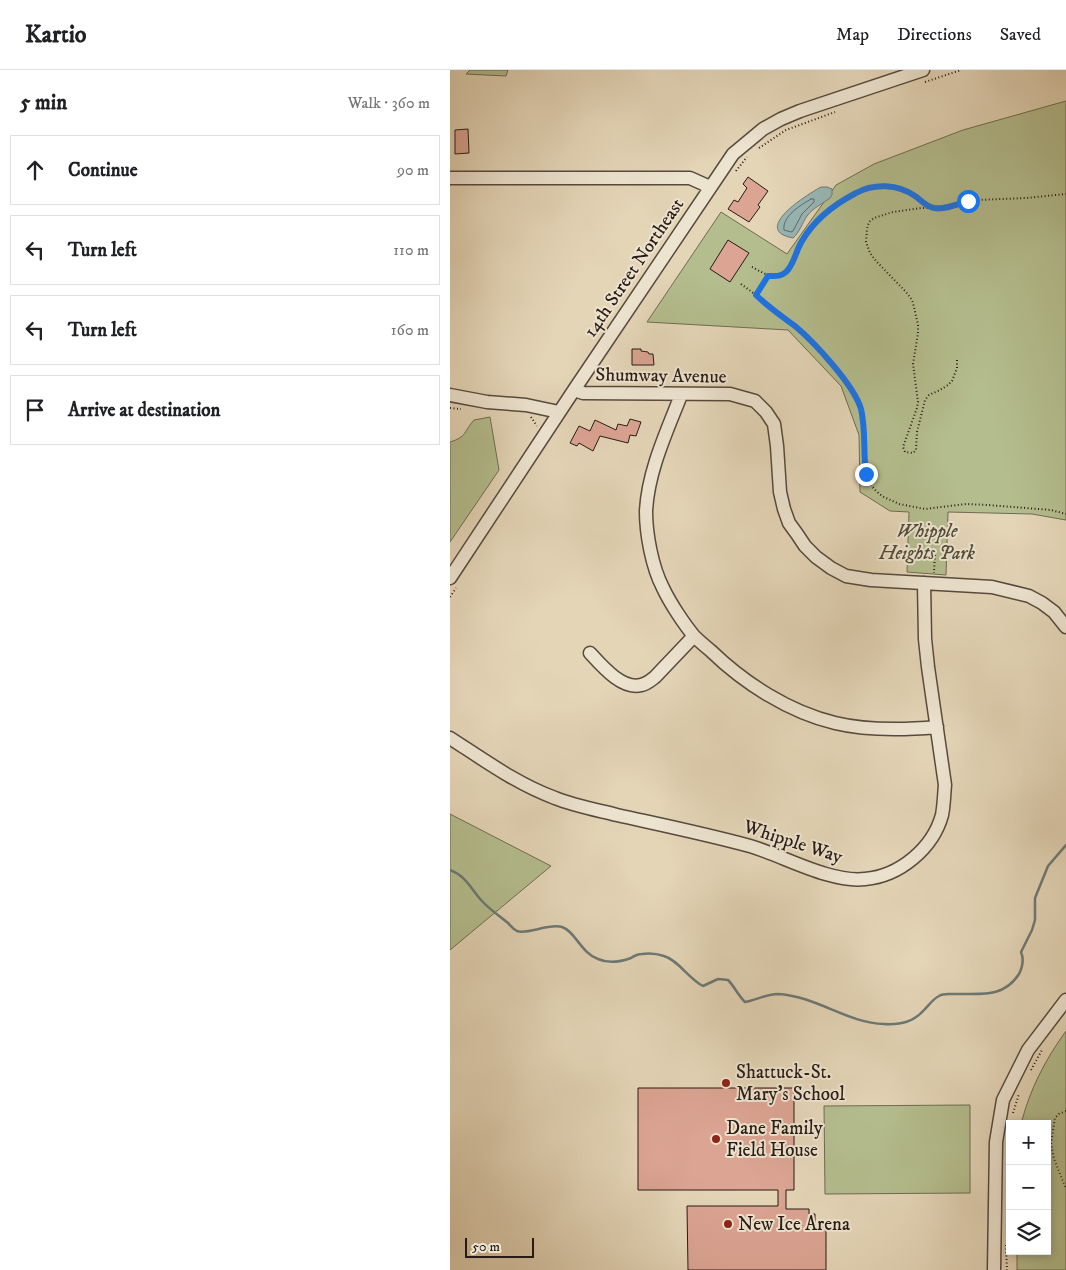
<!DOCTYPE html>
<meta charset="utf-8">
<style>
body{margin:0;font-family:"IM FELL DW Pica",serif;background:#f2f2f2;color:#202124}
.controls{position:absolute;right:15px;bottom:15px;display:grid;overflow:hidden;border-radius:0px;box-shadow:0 2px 8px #0003}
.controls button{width:45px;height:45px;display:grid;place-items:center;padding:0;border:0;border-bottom:1px solid #e0e0e0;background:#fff;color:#202124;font:25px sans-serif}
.scale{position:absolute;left:15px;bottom:12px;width:69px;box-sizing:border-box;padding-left:5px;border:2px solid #281b15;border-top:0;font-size:14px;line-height:18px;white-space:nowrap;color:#281b15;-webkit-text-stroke:4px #ede4d0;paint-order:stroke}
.stop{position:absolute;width:15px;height:15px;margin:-11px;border:4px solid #1a73e8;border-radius:50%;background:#fff}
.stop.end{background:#1a73e8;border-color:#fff;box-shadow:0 1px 5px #0008}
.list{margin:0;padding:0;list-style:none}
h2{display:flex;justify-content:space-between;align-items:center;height:65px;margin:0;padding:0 20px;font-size:21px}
h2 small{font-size:16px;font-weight:400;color:#757577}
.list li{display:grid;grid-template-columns:32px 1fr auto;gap:15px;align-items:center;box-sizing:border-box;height:70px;margin:0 10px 10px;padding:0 10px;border:1px solid #e0e0e0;border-radius:0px}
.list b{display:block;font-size:19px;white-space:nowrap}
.list em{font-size:16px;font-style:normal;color:#757577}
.icon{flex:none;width:28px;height:28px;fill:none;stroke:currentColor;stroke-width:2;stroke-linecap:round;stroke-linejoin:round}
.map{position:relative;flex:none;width:616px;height:1200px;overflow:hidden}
header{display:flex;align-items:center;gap:30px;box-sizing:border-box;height:70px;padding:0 25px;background:#fff;border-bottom:1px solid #e0e0e0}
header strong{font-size:24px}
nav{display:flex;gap:28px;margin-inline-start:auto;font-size:18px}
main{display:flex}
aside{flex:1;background:#fff}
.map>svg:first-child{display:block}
</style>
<header>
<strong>Kartio</strong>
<nav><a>Map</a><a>Directions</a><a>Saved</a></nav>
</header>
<main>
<aside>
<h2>5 min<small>Walk · 360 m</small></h2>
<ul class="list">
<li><svg class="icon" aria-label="ahead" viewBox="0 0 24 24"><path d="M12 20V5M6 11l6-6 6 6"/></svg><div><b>Continue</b></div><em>90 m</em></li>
<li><svg class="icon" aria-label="left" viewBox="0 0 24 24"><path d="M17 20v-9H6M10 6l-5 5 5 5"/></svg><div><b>Turn left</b></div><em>110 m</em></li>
<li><svg class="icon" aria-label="left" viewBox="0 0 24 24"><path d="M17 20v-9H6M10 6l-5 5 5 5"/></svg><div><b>Turn left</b></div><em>160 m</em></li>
<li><svg class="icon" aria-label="arrive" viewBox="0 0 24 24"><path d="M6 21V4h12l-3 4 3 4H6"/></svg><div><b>Arrive at destination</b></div></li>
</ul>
</aside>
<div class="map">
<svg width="616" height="1200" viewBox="0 0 616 1200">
<rect width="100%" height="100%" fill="#e4d5b7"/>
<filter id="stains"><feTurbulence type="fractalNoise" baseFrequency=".004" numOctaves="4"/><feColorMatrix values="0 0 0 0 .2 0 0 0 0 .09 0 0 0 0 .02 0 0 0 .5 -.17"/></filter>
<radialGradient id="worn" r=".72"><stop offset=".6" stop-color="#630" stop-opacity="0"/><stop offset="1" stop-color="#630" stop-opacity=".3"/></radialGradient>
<path fill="#b4bd8e" stroke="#6e6c52" d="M20 0H58L56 6 16 4Z
M616 31V450L582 444 498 442 496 505 457 502 459 442 440 441 410 422 409 365 391 316 338 260 197 252 271 142 337 184 386 115 424 94 513 60Z
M40 347 49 400 0 472V372C17 367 14 361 24 350Z
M0 744 101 796 0 880Z
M616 961V1200H567V1181H597V1054H571C580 1019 595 990 616 961Z
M520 1035V1123L375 1124 374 1036Z"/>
<path fill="#98b7b6" stroke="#6b7976" d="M371 117H377L382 119V125L380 128C372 134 363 138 357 146 352 153 350 162 343 168 300 160 358 124 371 117Z"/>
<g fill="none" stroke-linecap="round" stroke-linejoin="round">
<path stroke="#606966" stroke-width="1" d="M361 129H364V132L352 144 343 161 341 162 334 160C332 146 351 135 361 129Z"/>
<path stroke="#6b7976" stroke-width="2.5" d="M0 800C16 806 21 819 32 831 40 840 50 846 58 853 61 856 63 859 67 861 77 865 99 853 112 857 125 861 131 883 148 889 159 894 170 892 181 888 184 886 188 884 192 884 199 883 208 884 214 886 228 890 239 909 253 916L268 909 278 910C284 916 288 925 295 932 306 930 317 924 328 924 366 926 397 953 434 954 451 955 464 952 475 939 479 935 483 929 489 926 493 923 499 924 504 924 529 923 553 929 569 904 572 898 574 889 571 882L582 860 585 850V828L598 796 616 775"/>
</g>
<path fill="#dba493" stroke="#281b15" d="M18 59 19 83 5 84V60Z
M298 107 318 121 308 135 310 137 299 152 278 139 284 130 288 132 297 118 293 114Z
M278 170 299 183 280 212 260 199Z
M182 279H191V281L198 282 199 284H203L204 295H182Z
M180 349 191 352 186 366 180 365 178 373 150 366 143 381 129 373 127 376 120 373 129 356 140 361 145 350 166 360 168 354 177 356Z
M188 1018H344V1120H336V1139H359V1144H365V1157H376V1200H238L237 1136H328V1120H188Z"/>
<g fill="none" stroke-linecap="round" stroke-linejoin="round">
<g stroke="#574a3e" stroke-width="15">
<path id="minor" d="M0 108H240L260 117
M124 320 133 323 280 324 305 331 316 342 324 354 327 376 330 422 334 439 339 453 347 464 355 476 366 487 381 498 396 506 421 510 542 517 579 526 592 533 604 542 616 557
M0 325 37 332 76 335 109 342
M231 325C217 361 198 401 196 441 196 464 202 497 213 518 220 533 234 554 244 566 249 571 255 576 261 581 294 613 339 642 385 653 418 661 453 660 487 657
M0 508 124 320 283 84 313 59 331 49 350 41 473 0
M140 583C152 596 172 620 191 615 197 614 201 610 205 607L244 566
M0 668C34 690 67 714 105 728 125 736 147 740 167 745 212 755 256 764 300 776 334 786 380 813 415 809 450 806 483 778 492 745 494 735 494 725 495 715L478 597 475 569 474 513
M544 1200 546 1072 553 1030 578 980 616 930"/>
</g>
<path stroke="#281b15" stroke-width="2" stroke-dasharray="1 2.5" stroke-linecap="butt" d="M475 12 511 0
M309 78 336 60 385 42
M286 101 297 87
M302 197C310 201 321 209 330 205 344 200 345 182 352 170 356 164 361 157 366 152 378 140 402 123 418 118 426 116 436 115 445 117 460 120 468 132 481 137
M291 214 306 225 318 237 357 267 381 294 405 324 411 342 416 404 421 415 426 421 432 426 449 434 475 439 516 434 538 435 601 440 616 444
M306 225 318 206
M507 290V298L502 311 498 315 490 320 479 325 475 330 467 362 466 380 463 383 455 382 453 377 467 338 468 332 463 294 468 263V255L464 237 462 230 456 222 426 191 420 183 416 172 417 159 419 152 424 148 443 142 471 138H490L528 130 576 128 616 124
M0 338 11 339
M81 347 87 356
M481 482H485L484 503
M0 527 6 518
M581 1000 592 980
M616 1041 609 1044 605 1048 601 1073 604 1089 616 1119
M563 1043 569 1024
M556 1175 557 1200"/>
<use href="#minor" stroke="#ede4d0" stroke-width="12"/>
</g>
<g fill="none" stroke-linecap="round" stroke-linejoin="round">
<path stroke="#1a73e8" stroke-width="6" d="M416 404C413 383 416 360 411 339 404 315 364 272 345 256 331 246 318 237 306 225L318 206C326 206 330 207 336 202 344 195 346 180 352 171 364 150 385 134 406 123 424 113 448 114 465 126 471 130 476 137 484 138 495 140 508 134 518 131"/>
</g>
<g fill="#8f2418" stroke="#ede4d0" stroke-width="2">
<circle cx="276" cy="1013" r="5"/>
<circle cx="266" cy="1069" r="5"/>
<circle cx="278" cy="1154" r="5"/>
</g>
<g text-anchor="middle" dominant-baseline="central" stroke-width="4" stroke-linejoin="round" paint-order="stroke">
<g font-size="19" fill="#281b15" stroke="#ede4d0">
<text transform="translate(184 198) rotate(-56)">14th Street Northeast</text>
<text transform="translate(211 306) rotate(1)">Shumway Avenue</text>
<text transform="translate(343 772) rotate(18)">Whipple Way</text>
</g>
<g font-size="19" font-style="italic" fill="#524c39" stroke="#ede4d0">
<text x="477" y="461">Whipple<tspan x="477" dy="22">Heights Park</tspan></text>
</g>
<g font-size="19" fill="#281b15" stroke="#ede4d0" text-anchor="start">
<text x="286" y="1002">Shattuck-St.<tspan x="286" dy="22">Mary’s School</tspan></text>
<text x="276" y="1058">Dane Family<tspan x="276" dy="22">Field House</tspan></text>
<text x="288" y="1154">New Ice Arena</text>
</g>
</g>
<rect width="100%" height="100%" filter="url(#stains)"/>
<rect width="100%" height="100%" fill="url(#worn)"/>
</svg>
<div class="controls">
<button>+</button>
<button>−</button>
<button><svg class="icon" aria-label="layers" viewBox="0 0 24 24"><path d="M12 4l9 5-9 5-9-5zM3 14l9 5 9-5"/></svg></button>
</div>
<div class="scale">50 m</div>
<div class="stop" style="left:518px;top:131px"></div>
<div class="stop end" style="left:416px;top:404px"></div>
</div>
</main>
